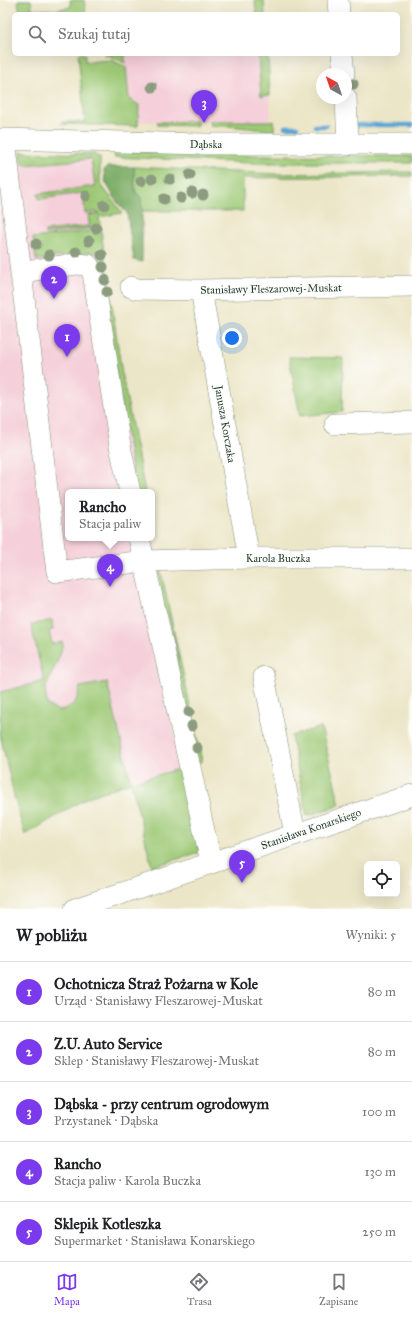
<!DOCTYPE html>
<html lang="pl">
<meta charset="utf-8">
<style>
body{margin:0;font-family:"IM FELL Great Primer",serif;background:#f2f2f2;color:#202124}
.controls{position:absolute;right:12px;bottom:12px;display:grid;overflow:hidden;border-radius:6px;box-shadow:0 4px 16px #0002}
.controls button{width:36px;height:36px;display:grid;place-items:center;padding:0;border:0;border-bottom:1px solid #e0e0e0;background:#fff;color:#202124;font:20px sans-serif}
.compass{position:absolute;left:316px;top:68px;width:36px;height:36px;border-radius:50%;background:#fff;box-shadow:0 4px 16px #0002;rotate:320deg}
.you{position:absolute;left:232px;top:338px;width:14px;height:14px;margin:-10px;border:3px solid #fff;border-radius:50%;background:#1a73e8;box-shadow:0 0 0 6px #1a73e833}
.badge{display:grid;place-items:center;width:26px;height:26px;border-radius:50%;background:#7c3aed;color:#fff;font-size:13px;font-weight:700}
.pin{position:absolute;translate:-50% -33px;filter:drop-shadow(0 1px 2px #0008)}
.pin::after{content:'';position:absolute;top:21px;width:14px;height:12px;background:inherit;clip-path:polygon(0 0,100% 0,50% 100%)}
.popup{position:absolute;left:65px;top:489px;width:90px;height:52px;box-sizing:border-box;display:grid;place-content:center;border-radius:6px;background:#fff;filter:drop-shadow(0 1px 3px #0005);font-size:13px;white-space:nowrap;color:#757577}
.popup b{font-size:15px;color:#202124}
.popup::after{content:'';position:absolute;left:50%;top:100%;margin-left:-8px;border:8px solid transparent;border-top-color:#fff}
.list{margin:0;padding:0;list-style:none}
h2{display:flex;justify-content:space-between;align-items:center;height:52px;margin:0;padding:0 16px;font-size:17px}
h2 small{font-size:13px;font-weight:400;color:#757577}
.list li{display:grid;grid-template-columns:26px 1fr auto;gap:12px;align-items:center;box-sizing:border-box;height:60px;padding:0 16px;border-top:1px solid #e0e0e0}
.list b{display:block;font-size:15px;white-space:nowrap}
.list p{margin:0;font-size:13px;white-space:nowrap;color:#757577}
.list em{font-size:13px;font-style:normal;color:#757577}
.icon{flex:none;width:22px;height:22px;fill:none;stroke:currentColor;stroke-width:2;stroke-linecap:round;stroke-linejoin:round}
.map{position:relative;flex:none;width:412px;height:909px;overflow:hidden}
.search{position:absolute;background:#fff;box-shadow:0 4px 16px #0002;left:12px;right:12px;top:12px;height:44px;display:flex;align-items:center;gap:10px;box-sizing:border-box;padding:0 14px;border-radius:6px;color:#757577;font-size:15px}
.sheet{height:352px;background:#fff}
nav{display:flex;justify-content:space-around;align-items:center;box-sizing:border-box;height:56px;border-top:1px solid #e0e0e0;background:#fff;font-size:11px;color:#757577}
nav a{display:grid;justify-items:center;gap:2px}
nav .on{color:#7c3aed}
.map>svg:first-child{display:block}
</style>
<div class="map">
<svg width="412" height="909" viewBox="0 0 412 909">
<rect width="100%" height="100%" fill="#fdfcf7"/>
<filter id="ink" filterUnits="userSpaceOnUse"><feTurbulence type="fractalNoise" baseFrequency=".025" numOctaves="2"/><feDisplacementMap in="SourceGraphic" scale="8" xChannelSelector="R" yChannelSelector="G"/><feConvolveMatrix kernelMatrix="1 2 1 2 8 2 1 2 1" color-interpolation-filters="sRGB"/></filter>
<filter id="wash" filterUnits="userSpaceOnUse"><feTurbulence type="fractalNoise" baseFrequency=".012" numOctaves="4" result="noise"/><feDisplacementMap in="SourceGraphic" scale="16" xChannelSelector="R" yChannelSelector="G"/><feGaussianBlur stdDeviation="0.9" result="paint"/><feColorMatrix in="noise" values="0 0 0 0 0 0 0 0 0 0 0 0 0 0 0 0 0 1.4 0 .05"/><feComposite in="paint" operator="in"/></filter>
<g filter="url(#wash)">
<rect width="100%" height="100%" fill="#ece6c8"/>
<path fill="#f5cfd9" d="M124 54H268L271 122H138L139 105 129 99Z
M0 157 91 158 122 374 145 492H68V538H152V526L160 567H135L183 768 131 782 88 797 25 835 15 800 0 734Z"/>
<path fill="#9dc976" stroke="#5e8355" d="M18 0H31L32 9 55 10 71 7 70 0H84L86 14H20Z
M255 0H264L265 14H256Z
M78 54H85V62L111 60 126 67 129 99 139 105 138 126 62 124V122H85Z
M105 54H125V63L107 55 104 56Z
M258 54H268L270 95 261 96Z
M197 121V126L158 125 157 122Z
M210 121H274V131L229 126H210Z
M115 151 249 155 412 156V163H249L114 157Z
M21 152 94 154 100 158V183L122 213 99 217 122 374 145 492H136L106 314 98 252 36 260V258L33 238 90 231 88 215 99 214V212L85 213 83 193 39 199 38 194 95 186 91 159 25 165 21 162Z
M134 167 276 174 412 172V176L243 178V211H142L141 198 135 191Z
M87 226V229L45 234V231Z
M289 357 343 358 342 412 300 416Z
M161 572 202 761 195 764 173 665 178 659 168 615 160 604 152 573Z
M52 620 53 630 49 631 52 644 63 642 60 655 45 689 47 705 59 711C74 706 77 702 80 687L107 682 131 782 183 768 200 852 152 867 131 782 88 797 25 835 15 800 0 734V692L44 681 31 625Z
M321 727 340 805 307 816 291 736Z"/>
<path fill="#7ead67" stroke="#4e754e" d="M107 167H134L135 191 141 198 142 211V262L134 260 127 213 117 202 105 181 104 170Z"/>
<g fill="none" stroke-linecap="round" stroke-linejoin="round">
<path stroke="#5ca5d3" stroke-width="4.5" d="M354 125H412
M315 126H326
M285 127H297"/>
</g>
</g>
<g filter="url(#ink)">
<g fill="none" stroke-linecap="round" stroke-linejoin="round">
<g stroke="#86927e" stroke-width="22">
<path id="minor" d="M338 0 339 14
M342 54 344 74
M346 98 348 145
M0 139 204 144H412
M5 140 57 572 144 561 249 558H412
M21 272 76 264 88 265 93 273 120 446 130 492
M131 287 137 289 201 290 412 286
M201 290 249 558
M335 424 412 422
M139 538 211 862
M264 677 295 834
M75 909 412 795"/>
</g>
<use href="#minor" stroke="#fff" stroke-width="21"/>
</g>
<g fill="#8c9c7f">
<circle cx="353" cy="84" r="5.5"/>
<circle cx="152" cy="87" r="5.5"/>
<circle cx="190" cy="175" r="5.5"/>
<circle cx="152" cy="179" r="5.5"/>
<circle cx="170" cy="179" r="5.5"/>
<circle cx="141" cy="181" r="5.5"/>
<circle cx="192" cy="193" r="5.5"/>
<circle cx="203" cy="195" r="5.5"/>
<circle cx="86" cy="196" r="5.5"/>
<circle cx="181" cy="198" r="5.5"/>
<circle cx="164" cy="199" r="5.5"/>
<circle cx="104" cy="205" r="5.5"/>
<circle cx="96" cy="228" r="5.5"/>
<circle cx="89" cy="241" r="5.5"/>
<circle cx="36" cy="244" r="5.5"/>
<circle cx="76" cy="252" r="5.5"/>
<circle cx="49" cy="255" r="5.5"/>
<circle cx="102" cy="255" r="5.5"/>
<circle cx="103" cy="267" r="5.5"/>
<circle cx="105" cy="280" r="5.5"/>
<circle cx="107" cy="292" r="5.5"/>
<circle cx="189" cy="712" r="5.5"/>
<circle cx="192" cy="726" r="5.5"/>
<circle cx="197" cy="748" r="5.5"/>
</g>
</g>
<g text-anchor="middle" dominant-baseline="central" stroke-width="3" stroke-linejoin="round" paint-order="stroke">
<g font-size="11" fill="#1f3d34" stroke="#fdfcf7">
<text x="206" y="144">Dąbska</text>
<text transform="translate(271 289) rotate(-1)">Stanisławy Fleszarowej-Muskat</text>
<text transform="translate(225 424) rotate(80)">Janusza Korczaka</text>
<text x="278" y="558">Karola Buczka</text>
<text transform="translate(311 829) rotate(-19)">Stanisława Konarskiego</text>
</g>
</g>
</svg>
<div class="controls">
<button><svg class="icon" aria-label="locate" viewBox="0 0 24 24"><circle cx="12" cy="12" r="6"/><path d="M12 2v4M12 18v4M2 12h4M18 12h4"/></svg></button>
</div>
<svg class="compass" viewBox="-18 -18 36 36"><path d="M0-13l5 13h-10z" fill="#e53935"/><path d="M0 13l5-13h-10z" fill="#757577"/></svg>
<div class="you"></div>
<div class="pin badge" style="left:67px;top:357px">1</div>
<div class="pin badge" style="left:54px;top:299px">2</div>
<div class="pin badge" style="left:204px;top:123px">3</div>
<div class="pin badge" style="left:110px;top:587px">4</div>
<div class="popup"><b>Rancho</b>Stacja paliw</div>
<div class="pin badge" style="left:242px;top:883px">5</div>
<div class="search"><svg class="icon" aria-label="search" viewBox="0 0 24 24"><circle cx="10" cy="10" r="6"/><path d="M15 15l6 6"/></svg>Szukaj tutaj</div>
</div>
<section class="sheet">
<h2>W pobliżu<small>Wyniki: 5</small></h2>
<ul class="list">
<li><span class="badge">1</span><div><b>Ochotnicza Straż Pożarna w Kole</b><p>Urząd · Stanisławy Fleszarowej-Muskat</p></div><em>80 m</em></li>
<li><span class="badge">2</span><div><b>Z.U. Auto Service</b><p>Sklep · Stanisławy Fleszarowej-Muskat</p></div><em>80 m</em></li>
<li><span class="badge">3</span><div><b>Dąbska - przy centrum ogrodowym</b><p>Przystanek · Dąbska</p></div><em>100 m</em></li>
<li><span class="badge">4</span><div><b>Rancho</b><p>Stacja paliw · Karola Buczka</p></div><em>130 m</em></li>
<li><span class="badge">5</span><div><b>Sklepik Kotleszka</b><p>Supermarket · Stanisława Konarskiego</p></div><em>250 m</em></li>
</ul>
</section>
<nav>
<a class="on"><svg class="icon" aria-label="map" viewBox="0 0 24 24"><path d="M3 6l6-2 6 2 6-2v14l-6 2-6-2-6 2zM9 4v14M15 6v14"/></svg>Mapa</a>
<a><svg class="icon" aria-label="directions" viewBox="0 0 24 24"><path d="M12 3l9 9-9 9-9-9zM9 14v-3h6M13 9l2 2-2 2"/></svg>Trasa</a>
<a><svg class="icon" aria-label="saved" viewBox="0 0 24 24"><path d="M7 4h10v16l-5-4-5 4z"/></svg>Zapisane</a>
</nav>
